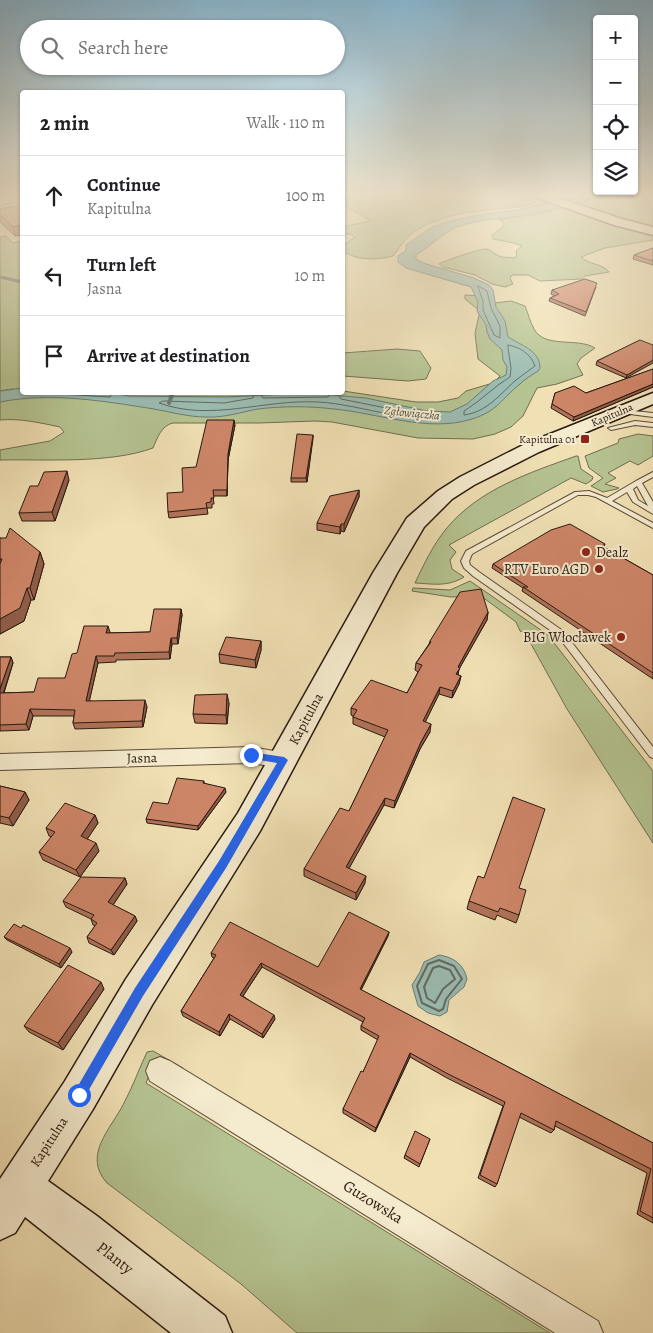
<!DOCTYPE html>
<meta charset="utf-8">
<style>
body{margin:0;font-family:Alegreya,serif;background:#f2f2f2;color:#202124}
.controls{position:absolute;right:15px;top:15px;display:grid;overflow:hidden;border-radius:5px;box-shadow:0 1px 4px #0004}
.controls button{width:45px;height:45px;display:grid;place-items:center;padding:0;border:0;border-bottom:1px solid #e0e0e0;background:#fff;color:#202124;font:25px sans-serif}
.stop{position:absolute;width:15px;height:15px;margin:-11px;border:4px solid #2563eb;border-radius:50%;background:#fff}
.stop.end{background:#2563eb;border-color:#fff;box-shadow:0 1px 5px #0008}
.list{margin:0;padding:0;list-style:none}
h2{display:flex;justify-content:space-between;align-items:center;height:65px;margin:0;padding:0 20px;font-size:21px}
h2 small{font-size:16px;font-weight:400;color:#757577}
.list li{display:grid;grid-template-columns:32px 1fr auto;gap:15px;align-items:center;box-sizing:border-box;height:80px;padding:0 20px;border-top:1px solid #e0e0e0}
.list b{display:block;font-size:19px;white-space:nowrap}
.list p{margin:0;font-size:16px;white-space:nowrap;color:#757577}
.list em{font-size:16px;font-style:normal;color:#757577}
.icon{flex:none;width:28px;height:28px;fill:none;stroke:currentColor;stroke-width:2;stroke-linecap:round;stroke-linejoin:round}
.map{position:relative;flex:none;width:653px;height:1333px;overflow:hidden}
.search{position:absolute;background:#fff;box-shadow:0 1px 4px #0004;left:20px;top:20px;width:325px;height:55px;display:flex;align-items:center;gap:12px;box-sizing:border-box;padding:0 18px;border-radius:28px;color:#757577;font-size:19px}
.panel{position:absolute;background:#fff;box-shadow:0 1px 4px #0004;left:20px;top:90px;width:325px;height:305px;border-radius:5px}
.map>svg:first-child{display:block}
</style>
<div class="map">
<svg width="653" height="1333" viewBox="0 0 653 1333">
<rect width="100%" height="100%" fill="#f0e0b4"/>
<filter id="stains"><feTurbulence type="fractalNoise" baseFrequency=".004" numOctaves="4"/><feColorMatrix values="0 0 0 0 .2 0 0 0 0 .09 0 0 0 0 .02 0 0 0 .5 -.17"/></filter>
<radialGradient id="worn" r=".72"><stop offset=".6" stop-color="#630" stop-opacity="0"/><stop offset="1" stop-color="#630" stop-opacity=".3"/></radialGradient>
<path fill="#b5c391" stroke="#6f6e50" d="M342 196H525L535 202 525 206C487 211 442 210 410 235 403 241 399 249 393 256 376 260 358 261 343 251V246L355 237 350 234H343V227L370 221 343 204 347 202Z
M602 196H653V240L605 248 581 257C589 265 602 263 609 272L585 276 582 279 540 281 528 275H512L510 278 513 284 505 287 492 284 475 275 443 267 439 264C443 261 480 249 485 249 491 249 494 254 499 256 503 258 510 257 515 258L517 255 516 251 522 246 514 243 493 239 492 235 503 227 504 222 499 220 586 202Z
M6 236 13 243 22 241V392L343 391 416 402H438L458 398 466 391 493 383 500 376 478 359 475 333 480 311 465 299V295L480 296 495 303 511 301 525 306C528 313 530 322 534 329 545 349 577 337 595 348L581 358 577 364 583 375 557 384 537 388 523 416 511 427 495 434 473 439 418 438 332 422 315 421 259 423H173C162 425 157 438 153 448 109 464 46 459 0 460V450L50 441 64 432 60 427C41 423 20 418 0 420V395L13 389 0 391V237Z
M397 349 420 351 431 368 426 379 408 381 343 376V353Z
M638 434 653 436V456L638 465 630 461 608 473 616 478 605 484 619 488 617 489 603 492 591 486 603 478 589 468 585 456 618 443 619 439Z
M576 456H578L581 469 593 477 592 480 586 484 571 478 449 545 456 552 450 560 452 569 464 577C448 587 433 584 415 583 424 564 433 545 446 529 479 489 529 473 576 456Z
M470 581 548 635 653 771V843L567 709 525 633 520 631 516 622 481 596 451 597 412 591 413 588 450 590Z
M153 1051 183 1068 182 1071 156 1059 146 1083 550 1333H297L241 1284 107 1183C82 1155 111 1129 124 1103 133 1086 139 1069 147 1052Z"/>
<path fill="#9bbcb2" stroke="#6d7b71" d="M568 196H600C577 202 553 211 529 215 505 219 480 218 457 227 441 234 431 246 416 255V259L423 263 474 278 489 285 493 290 496 307 505 321 508 337C520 345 540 350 540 368L538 371C532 375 525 379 520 384 501 399 498 411 472 419 428 433 378 413 334 409 309 406 283 406 258 409 241 412 224 418 206 417 188 417 171 412 154 409 104 401 51 392 0 402V391L22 388V392H109L129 396 226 397 309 393 366 398 427 411 450 412 467 404 493 381 506 375 507 367 503 360 502 350 490 339 487 332 486 325 477 311 478 302 471 287 406 268 398 262V256L406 251V245L432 227 451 221 478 215 524 209Z
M439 955C453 957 464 964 467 979L464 987 449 1000 447 1012 440 1016 428 1013 418 1006 412 985 420 972 424 962Z"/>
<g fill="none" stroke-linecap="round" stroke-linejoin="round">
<path stroke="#626a60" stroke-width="1" d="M478 286 487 291 491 308 500 326V338L494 335 483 310V302Z
M508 345C520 347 531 354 535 366 529 371 522 375 516 380 499 395 487 412 464 415V411C481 401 493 387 510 377L511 369Z
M27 392 110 397 113 392
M254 392 253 398 224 403 163 401 159 403C212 422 263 399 318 402 341 403 366 410 389 414L392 412 391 409 341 399 337 392
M260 392 263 398 328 397 331 392"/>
<path stroke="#626a60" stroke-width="2" d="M439 960 454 966 462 979 446 999 443 1009 439 1011 422 1003 417 986 428 964Z
M439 966 450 970 455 979 443 989 435 1003 427 998 424 987 433 968Z"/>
<path stroke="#6d7b71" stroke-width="3" d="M0 277 22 282"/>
<path stroke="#6d7b71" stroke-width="4" d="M167 392 172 395 169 403"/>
<g stroke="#5b4b38" stroke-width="2">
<path id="lane" d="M342 199 346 202V204L342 203Z
M624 410 653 413V417L622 413V411Z
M635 421 653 423V427L635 425 611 430 608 428Z
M653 472V477L642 483 653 502V514L633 502 627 492 612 501 653 523V528L596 497 588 495H578L472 554 469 561 470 565 479 572 563 631 653 747V758L650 757 557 635 473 576 464 568 461 561 466 551 575 492 589 491 607 498 636 481ZM637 486 648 506 638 500 633 489Z"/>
</g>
<g stroke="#5b4b38" stroke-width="2">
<path id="street" d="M22 196V200L0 205V199Z
M251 747 291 754 294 760 291 766 284 768 251 763 0 770V754Z
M160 1057 170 1061 598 1321 603 1333H555L150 1081 146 1071 150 1061Z"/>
</g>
<g stroke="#29190f" stroke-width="3">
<path id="secondary" d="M536 196H553L622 219 653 227V235L614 225 538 198Z
M653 393V404L539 452 474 485 452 499 424 527 397 573 260 831 152 1005 93 1109 48 1181 97 1216 225 1316 232 1333H171L25 1217 15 1233 0 1240V1179L65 1081 126 979 238 813 373 573 407 518 438 491 460 477 525 444Z"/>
</g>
<use href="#lane" fill="#f5ebce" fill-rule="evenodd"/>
<use href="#street" fill="#f5ebce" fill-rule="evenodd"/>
<use href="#secondary" fill="#f5ebce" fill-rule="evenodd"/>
</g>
<path fill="#b07259" stroke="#29190f" d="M22 207V235L15 236 0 222V209Z
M653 248V265L633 259 634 255Z
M596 287 585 316 549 301 550 298 555 296 551 294 552 290Z
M640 340 626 378 596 365 597 361Z
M653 369V387L573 421 551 408 555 393H586Z
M235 425 228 460 227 496H213L214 504H212V508H207L208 514 169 518 168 512 183 492 196 467Z
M313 435 307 482H291V478Z
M69 480 55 521H22L19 513 38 486Z
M359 490V497L344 532 341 531 340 534 317 530V523Z
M0 538 40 552 44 564 34 600H31L24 621 0 634Z
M605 544 604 547 653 575V679L522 591 523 588 492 568 493 564Z
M181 609 182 615 178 644H172L170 659 116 660V662L98 663 89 701 147 707 143 727 75 729 73 723 74 716H33L29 730 0 731V657H11L13 663 4 693 34 692 65 678 77 653 110 632 109 633 150 632Z
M488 612 487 620 459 669 458 675 461 676 459 684 452 698 439 694 425 722 430 732 420 749 394 808 384 805 349 868 365 883 356 900 304 876V869L349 811 385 737 353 724V716L351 715V708L407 693 418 672 415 670 416 663 429 644 430 641Z
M261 641V650L256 668 220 663 219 654Z
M229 703 227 724 195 723 193 714Z
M204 781V783L226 792 198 830 147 823 146 819Z
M0 786 25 792 29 800 13 826 0 823Z
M95 815 98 823 87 839 99 851 80 877 43 860 39 852 52 837 49 836 46 828Z
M125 878 127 884 113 905 135 916 137 921 114 955 89 943 87 937 95 926 93 925 91 919 66 907 63 901Z
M519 888V915L516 923 497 915 495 920 467 909 469 901Z
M389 932 388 936 361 990 653 1143V1223L637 1214 647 1173 555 1126 554 1130 551 1133 519 1117 497 1184 495 1187 478 1178 503 1106 447 1078 410 1057 375 1132 343 1113V1109L363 1072 378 1040 361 1030V1026L363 1022 262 967 243 996 275 1019 263 1038 230 1019 220 1036 183 1016 181 1011 214 958 212 957 211 953 318 967Z
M4 937 72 952 61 968 7 940Z
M104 989 63 1050 29 1032 24 1026Z
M430 1139 419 1167 404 1158 405 1155Z"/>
<path fill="#905d49" stroke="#29190f" d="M22 225V235L15 236 13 227Z
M653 360V363L626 378 627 375Z
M653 384V387L573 421 574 417Z
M234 420 235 425 228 460 227 496V490L228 454Z
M313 435V439L307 482 306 478Z
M67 471 69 480 55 521 52 512Z
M359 490V497L344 532V524Z
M341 524V531L340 534V527Z
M40 552 44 564 34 600 30 588Z
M27 588 31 600 24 621 0 634V619Z
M181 609 182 615 178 644 177 638Z
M488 612 487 620 459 669 458 675 455 682 458 667Z
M108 626 110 632 108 640 106 633Z
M171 638 172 644 170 659 169 652Z
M261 641V650L256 668 255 660Z
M96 656 98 663 88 707 86 701Z
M11 657 13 663 1 700 0 696V689Z
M461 676 459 684 452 698 453 691Z
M440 687 439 694 422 729 423 721Z
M227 694 229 703 227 724 226 715Z
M145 700 147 707 143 727 142 721Z
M30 709 33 716 29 730 26 724Z
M431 724 430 732 420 749 394 808 395 801 421 742Z
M225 788 226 792 198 830V826Z
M25 792 29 800 13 826 9 818Z
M385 798 384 805 346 874V867Z
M95 815 98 823 84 844 81 836Z
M96 843 99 851 80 877 76 870Z
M366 876 365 883 356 900V893Z
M125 878 127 884 111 908 108 902Z
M135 916 137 921 114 955 111 950Z
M389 932 388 936 359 994 360 989Z
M70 948 72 952 61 968 59 964Z
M261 963 262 967 241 999 240 995Z
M101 982 104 989 63 1050 58 1043Z
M229 1014 230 1019 220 1036 219 1032Z
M274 1015 275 1019 263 1038 262 1034Z
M410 1053V1057L375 1132 376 1128Z"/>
<path fill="#cd8568" stroke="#29190f" d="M20 205 22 207V225L13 227 0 215V209Z
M653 248V261L634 255Z
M585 279 597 283 586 312 550 298 559 294 552 290Z
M640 340 653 345V360L627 375 597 361Z
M653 369V384L574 417 552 404 555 393 574 386 586 393Z
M207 420H234L228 454 227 490H213L214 498H211V502L206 503 207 508 168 512 167 493 183 492 182 468 196 467Z
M297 434 313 435 306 478H291Z
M67 471 52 512 19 513 30 486H38L44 472Z
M359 490 344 524H341L340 527 317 523 330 496Z
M570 524 605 544 602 546 653 575V673L523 587H528L493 564 551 530Z
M10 528 40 552 30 588H27L20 608 0 619V564L2 559H0V538H6Z
M481 589 488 612 458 667 460 668 456 674 461 676 453 691 440 687 423 721 431 724 421 742 395 801 385 798 346 867 366 876 356 893 304 869 340 808 349 811 388 730 353 717 357 710 351 708 371 680 407 693 422 665 416 663 431 642 430 641 460 592Z
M154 609H181L177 638H171L169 652 115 653 114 656H96L86 701 145 700 142 721 73 723 75 710 30 709 26 724 0 725V693L34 692 38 678H65L72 654 77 653 84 626H108L106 633 150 632Z
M226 637 261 641 255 660 219 654Z
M0 657H11L0 689Z
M227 694 226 715 193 714 195 695Z
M177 778 204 781 203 783 225 788 198 826 146 819 153 802 168 804Z
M0 786 25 792 9 818 0 816Z
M513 797 545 809 519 888 526 890 519 915 500 908 498 912 469 901 478 876 484 878Z
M65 803 95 815 81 836 96 843 76 870 39 852 55 832 46 828Z
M81 877 125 878 108 902 135 916 111 950 87 937 97 923 91 919 94 915 63 901Z
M349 912 389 932 360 989 653 1143V1218L640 1211 651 1169 556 1121 554 1130 521 1113 497 1184 480 1175 505 1102 448 1074 410 1053 376 1128 343 1109 361 1071 363 1072 379 1036 361 1026 365 1018 261 963 240 995 274 1015 262 1034 229 1014 219 1032 181 1011 216 955 211 953 230 922 318 967Z
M14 924 21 928 23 925 70 948 59 964 4 937Z
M68 965 101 982 58 1043 24 1026Z
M415 1131 430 1139 420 1164 405 1155Z"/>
<linearGradient id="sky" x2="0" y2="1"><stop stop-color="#89b7d2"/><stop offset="0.51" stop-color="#f8f1dd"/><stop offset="1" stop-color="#f8f1dd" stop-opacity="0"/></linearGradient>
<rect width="653" height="383" fill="url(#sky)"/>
<path fill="#2563eb" d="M251 752 284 757 288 760 226 868 143 996 83 1100 79 1102 75 1100 73 1095 75 1091 135 988 219 861 277 763 248 758V753Z"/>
<g fill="#8f2418" stroke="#f5ebce" stroke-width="2">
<rect x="580" y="434" width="10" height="10" rx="2.5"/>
<circle cx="586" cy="552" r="5"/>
<circle cx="599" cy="569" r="5"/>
<circle cx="621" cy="637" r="5"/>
</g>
<g text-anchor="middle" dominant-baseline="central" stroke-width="4" stroke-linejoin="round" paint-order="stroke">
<g font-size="11" fill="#29190f" stroke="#f5ebce">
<text transform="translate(612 415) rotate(-23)">Kapitulna</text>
</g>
<g font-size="11" fill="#29190f" stroke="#f5ebce" text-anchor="end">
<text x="575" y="439">Kapitulna 01</text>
</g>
<g font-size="12" font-style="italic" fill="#515248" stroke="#f5ebce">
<text transform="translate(412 413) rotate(6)">Zgłowiączka</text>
</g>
<g font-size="14" fill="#29190f" stroke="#f5ebce" text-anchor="end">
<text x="596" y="552" text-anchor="start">Dealz</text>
<text x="589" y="569">RTV Euro AGD</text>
<text x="611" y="637">BIG Włocławek</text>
</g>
<g font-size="14" fill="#29190f" stroke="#f5ebce">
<text transform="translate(306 719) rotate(-62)">Kapitulna</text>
<text transform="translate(142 758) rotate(-1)">Jasna</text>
<text transform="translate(49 1142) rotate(-57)">Kapitulna</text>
</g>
<g font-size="16" fill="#29190f" stroke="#f5ebce">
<text transform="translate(373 1202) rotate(32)">Guzowska</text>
<text transform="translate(115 1258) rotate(38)">Planty</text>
</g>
</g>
<rect width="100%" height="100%" filter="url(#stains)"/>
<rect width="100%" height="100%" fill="url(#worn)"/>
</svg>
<div class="controls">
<button>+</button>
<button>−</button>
<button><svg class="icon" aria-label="locate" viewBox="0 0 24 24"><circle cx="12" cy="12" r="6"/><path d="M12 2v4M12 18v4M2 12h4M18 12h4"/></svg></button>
<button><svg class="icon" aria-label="layers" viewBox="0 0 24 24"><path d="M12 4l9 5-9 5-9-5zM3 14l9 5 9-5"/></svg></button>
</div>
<div class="stop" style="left:79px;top:1095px"></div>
<div class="stop end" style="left:251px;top:755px"></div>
<div class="search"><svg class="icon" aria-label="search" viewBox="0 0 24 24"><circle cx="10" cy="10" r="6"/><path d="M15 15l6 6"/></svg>Search here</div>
<section class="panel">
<h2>2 min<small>Walk · 110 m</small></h2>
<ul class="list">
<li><svg class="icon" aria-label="ahead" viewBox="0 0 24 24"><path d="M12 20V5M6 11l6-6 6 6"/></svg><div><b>Continue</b><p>Kapitulna</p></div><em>100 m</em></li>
<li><svg class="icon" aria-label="left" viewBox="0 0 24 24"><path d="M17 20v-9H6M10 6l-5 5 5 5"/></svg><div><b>Turn left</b><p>Jasna</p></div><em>10 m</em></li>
<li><svg class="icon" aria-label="arrive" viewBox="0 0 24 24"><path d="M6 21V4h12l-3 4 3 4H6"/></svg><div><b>Arrive at destination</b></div></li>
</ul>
</section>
</div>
